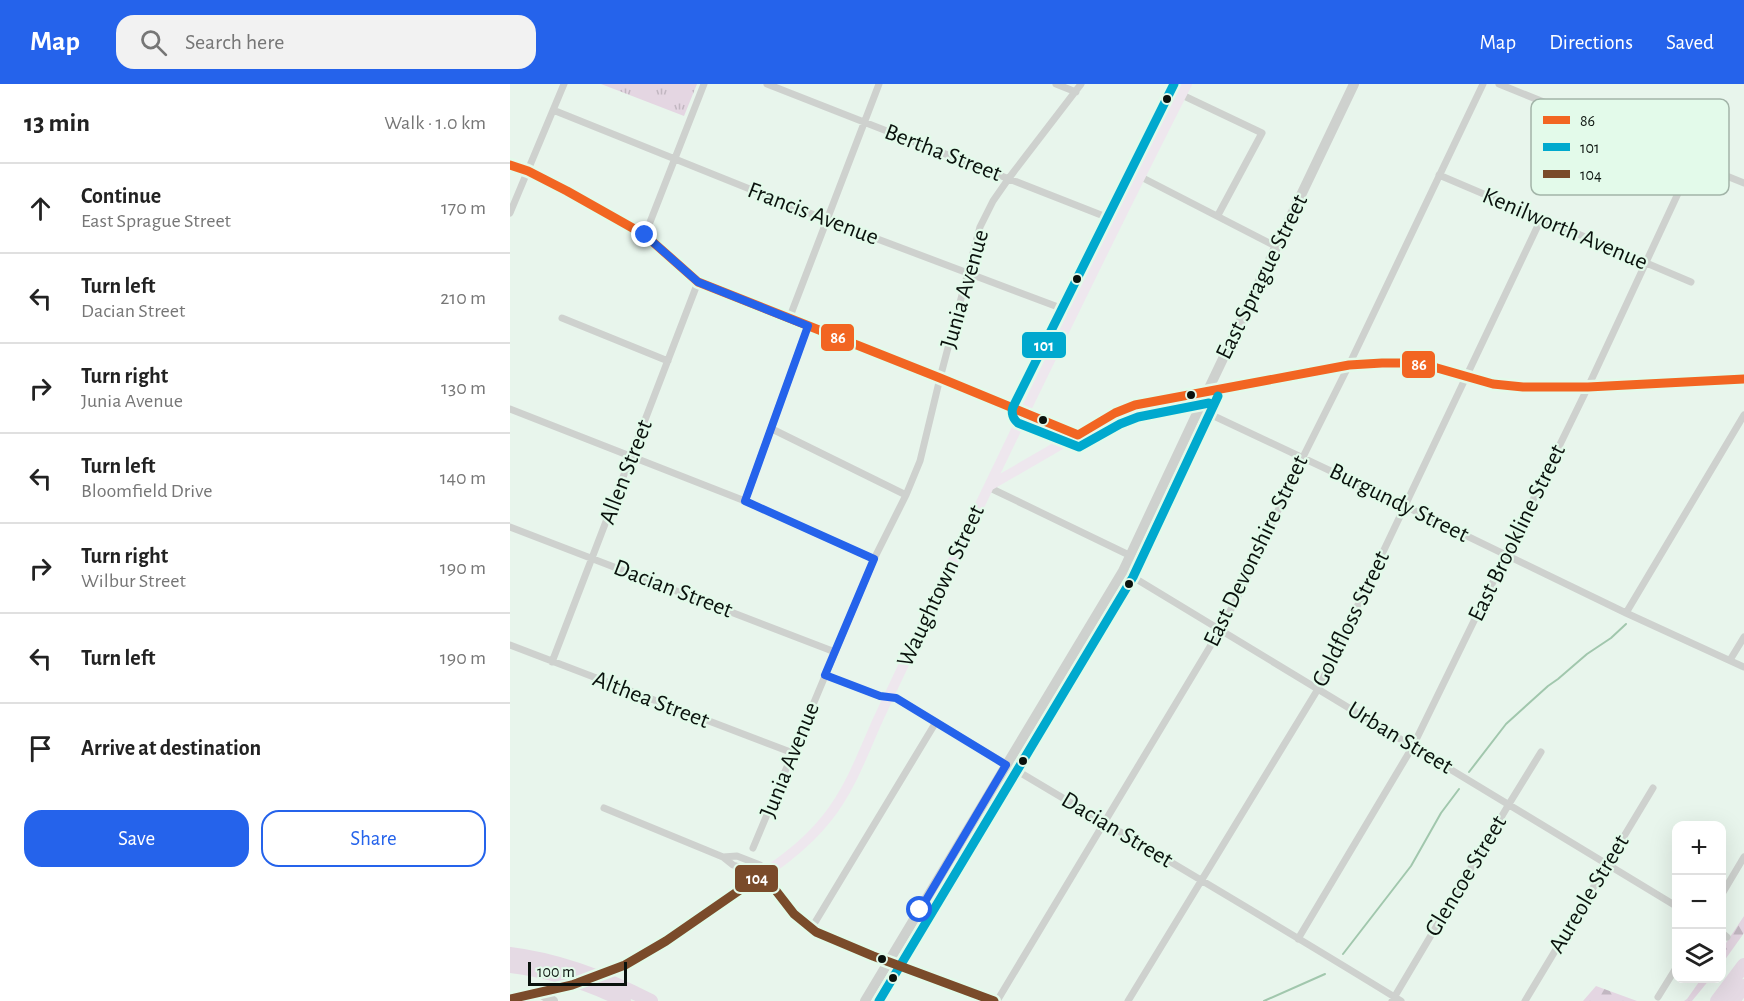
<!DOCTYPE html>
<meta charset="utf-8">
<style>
body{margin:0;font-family:"Alegreya Sans",sans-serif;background:#f2f2f2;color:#222}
.controls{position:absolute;right:18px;bottom:18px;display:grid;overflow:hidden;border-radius:12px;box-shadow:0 6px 24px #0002}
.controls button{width:54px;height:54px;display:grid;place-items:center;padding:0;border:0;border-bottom:2px solid #e0e0e0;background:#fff;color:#222;font:30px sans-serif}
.scale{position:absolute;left:18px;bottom:15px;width:99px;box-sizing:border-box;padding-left:6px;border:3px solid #0a120d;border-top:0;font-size:16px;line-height:21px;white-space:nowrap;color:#0a120d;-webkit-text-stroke:4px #e3faea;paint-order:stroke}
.stop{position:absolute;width:18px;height:18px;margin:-14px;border:4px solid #2563eb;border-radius:50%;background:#fff}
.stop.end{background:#2563eb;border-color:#fff;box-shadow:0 2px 6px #0008}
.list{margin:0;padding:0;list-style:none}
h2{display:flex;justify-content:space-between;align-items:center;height:78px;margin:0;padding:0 24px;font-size:26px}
h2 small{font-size:20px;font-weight:400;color:#767676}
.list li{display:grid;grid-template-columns:39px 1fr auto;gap:18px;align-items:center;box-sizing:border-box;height:90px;padding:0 24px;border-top:2px solid #e0e0e0}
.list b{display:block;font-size:22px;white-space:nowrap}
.list p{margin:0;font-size:20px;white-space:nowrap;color:#767676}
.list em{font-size:20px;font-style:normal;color:#767676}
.actions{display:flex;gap:12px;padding:18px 24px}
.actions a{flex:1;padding:14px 0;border:2px solid #2563eb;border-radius:18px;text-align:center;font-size:21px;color:#2563eb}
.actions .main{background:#2563eb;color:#fff}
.icon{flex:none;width:33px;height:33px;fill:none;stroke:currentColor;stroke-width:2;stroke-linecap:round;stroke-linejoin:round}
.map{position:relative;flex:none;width:1234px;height:917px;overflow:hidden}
header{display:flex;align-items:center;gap:36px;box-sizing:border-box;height:84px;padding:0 30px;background:#2563eb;color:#fff}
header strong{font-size:28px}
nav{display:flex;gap:33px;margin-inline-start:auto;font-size:21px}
.search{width:420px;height:54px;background:#f2f2f2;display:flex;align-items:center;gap:15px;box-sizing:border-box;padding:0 21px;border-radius:18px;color:#767676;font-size:22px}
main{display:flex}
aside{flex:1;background:#fff}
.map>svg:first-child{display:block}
</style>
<header>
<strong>Map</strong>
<div class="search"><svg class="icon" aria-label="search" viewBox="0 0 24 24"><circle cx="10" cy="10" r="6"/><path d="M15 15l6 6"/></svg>Search here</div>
<nav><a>Map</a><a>Directions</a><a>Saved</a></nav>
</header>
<main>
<aside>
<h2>13 min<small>Walk · 1.0 km</small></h2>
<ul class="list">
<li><svg class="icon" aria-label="ahead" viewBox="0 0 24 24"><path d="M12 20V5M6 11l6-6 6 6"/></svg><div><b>Continue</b><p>East Sprague Street</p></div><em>170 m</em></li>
<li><svg class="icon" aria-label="left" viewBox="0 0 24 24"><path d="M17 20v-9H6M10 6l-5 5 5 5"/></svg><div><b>Turn left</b><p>Dacian Street</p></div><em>210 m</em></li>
<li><svg class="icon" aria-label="right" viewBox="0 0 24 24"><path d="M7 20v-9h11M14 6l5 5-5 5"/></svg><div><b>Turn right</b><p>Junia Avenue</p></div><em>130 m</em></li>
<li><svg class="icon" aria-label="left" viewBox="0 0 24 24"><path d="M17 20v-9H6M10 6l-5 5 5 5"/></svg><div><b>Turn left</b><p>Bloomfield Drive</p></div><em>140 m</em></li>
<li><svg class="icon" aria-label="right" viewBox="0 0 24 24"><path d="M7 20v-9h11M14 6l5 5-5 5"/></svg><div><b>Turn right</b><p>Wilbur Street</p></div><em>190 m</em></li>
<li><svg class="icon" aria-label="left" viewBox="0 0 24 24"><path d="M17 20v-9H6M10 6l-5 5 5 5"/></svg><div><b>Turn left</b></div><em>190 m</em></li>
<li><svg class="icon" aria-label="arrive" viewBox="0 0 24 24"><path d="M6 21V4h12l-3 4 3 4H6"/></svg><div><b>Arrive at destination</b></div></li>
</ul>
<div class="actions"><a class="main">Save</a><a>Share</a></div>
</aside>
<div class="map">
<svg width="1234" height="917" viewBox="0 0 1234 917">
<defs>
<pattern id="forest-firs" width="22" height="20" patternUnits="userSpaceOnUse" patternTransform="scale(1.5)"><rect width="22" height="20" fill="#e4d6e2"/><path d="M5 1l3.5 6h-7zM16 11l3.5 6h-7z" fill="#c2b7c1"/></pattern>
<pattern id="park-tufts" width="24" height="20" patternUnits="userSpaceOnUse" patternTransform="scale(1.5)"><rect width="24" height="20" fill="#e4d6e2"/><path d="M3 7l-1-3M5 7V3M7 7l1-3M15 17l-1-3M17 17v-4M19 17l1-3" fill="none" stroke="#c2b7c1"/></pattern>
</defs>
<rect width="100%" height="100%" fill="#e8f5ec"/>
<path fill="url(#forest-firs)" d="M1234 832V849L1212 880V865Z
M1191 895H1200L1182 917H1174L1177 915Z
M1086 902 1127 917H1073Z"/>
<path fill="url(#park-tufts)" d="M91 0H187L174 32Z"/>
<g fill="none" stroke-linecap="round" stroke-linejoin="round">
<path stroke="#a1c7ad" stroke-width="2" d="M959 688 996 640 1038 602 1048 595 1077 570 1101 554 1116 540
M833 870 901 782 931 729 949 705
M754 917 815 890"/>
<path stroke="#ced1ce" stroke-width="7" d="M257 0 609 138
M546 0 566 8
M989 0 1234 99
M672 11 752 49 708 131
M43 26 317 136 564 229
M929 91 1181 198
M631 93 767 163
M0 129 54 0
M135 151 194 0
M52 234 158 277
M279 235 369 0
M0 325 235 417 364 475
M689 325 895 422 1116 529 1234 583
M262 345 396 411
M478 403 621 472
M235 417 298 242
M0 443 325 568
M613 487 1166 822
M1116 529 1234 331
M0 561 283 669
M1220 576 1234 553
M42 578 188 198
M315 591 370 612 386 614C554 716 724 814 891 917
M94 724 213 773 223 781 253 790 250 781 227 772 213 773
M243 764 364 475 396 411 410 377 430 294 470 143 483 117 499 94 571 0
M1212 810 1234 773
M301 845 426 638
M1212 849 1217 853
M788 855 903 662 1078 303 1204 32
M1148 913 1166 884
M487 917 710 546 728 512 793 373 839 281 973 0
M618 917 808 605 1031 135
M882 917 999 720 1031 668
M1015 917 1143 704"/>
<path stroke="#ced1ce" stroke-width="10" d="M253 790 284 830 306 848 363 872 484 917
M30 909 43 917
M355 917 613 487 689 325 844 0"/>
<path stroke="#eee7ee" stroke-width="10" d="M0 81 18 87 57 107 135 151 188 198 226 214 430 294 568 351
M479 402 605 329 625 321 839 281 872 279H899L927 284 983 300 1013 303H1078L1234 295
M0 915C39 908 78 899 114 881 153 862 189 834 224 810 257 788 292 766 317 734 339 707 352 672 366 640 387 594 409 549 430 504 511 335 592 167 677 0"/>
<path stroke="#e5dae4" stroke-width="14" d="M0 870C50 876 96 894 141 917
M0 882C40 887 78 899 114 917
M1207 917 1234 881
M1223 917 1234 902"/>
<g stroke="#e3faea" stroke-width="14">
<path id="bus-1" d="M0 81 18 87 57 107 135 151 188 198 430 294 568 351 605 329 625 321 839 281 872 279H899L927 284 983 300 1013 303H1078L1234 295"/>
</g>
<g stroke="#e3faea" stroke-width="14">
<path id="bus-2" d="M664 0 503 323C501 329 503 335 508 339L569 363 610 340 628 333 699 319
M369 917 623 493 708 312"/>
</g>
<g stroke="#e3faea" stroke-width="14">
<path id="bus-3" d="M0 915 62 901 115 881 156 857 253 790 284 830 306 848 363 872 484 917"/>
</g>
<use href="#bus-1" stroke="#f26522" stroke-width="9"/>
<use href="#bus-2" stroke="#00a9ce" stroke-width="9"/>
<use href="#bus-3" stroke="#7a4b2a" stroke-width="9"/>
</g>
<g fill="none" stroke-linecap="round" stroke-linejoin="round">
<path stroke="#2563eb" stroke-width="8" d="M135 151 188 198 298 242 235 417 364 475 315 591 370 612 386 614 496 681 410 826"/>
</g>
<g fill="#0a120d" stroke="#e3faea" stroke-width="2">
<circle cx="657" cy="15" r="5"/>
<circle cx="567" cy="195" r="5"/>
<circle cx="681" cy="311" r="5"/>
<circle cx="533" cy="336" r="5"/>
<circle cx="619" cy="500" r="5"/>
<circle cx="513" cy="677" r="5"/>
<circle cx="372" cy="875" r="5"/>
<circle cx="383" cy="894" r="5"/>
</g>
<g text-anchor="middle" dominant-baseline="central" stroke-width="4.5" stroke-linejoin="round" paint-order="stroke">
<g font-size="24" fill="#0a120d" stroke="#e3faea">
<text transform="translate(433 69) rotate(21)">Bertha Street</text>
<text transform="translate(303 130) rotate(21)">Francis Avenue</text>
<text transform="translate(1055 145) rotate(23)">Kenilworth Avenue</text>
<text transform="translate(752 193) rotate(-64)">East Sprague Street</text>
<text transform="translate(455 205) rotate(-74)">Junia Avenue</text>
<text transform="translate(116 388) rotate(-69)">Allen Street</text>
<text transform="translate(889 419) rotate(26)">Burgundy Street</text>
<text transform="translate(1007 449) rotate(-64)">East Brookline Street</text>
<text transform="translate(746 467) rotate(-64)">East Devonshire Street</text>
<text transform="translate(431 502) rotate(-65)">Waughtown Street</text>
<text transform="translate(163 505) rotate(21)">Dacian Street</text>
<text transform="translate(841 535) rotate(-64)">Goldfloss Street</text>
<text transform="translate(141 616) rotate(21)">Althea Street</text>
<text transform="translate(890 654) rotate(31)">Urban Street</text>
<text transform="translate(280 676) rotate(-68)">Junia Avenue</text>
<text transform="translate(607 746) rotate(31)">Dacian Street</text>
<text transform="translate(956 792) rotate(-59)">Glencoe Street</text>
<text transform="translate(1079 810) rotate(-59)">Aureole Street</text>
</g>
</g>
<rect x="1021" y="15" width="198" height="96" rx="9" fill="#e3faea" stroke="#a2b4a8" stroke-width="1.5"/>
<rect x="1033" y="32" width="27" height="8" fill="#f26522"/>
<rect x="1033" y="59" width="27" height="8" fill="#00a9ce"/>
<rect x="1033" y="86" width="27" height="8" fill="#7a4b2a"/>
<g font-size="16" fill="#0a120d">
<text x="1070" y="42">86</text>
<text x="1070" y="69">101</text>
<text x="1070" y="96">104</text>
</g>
<g stroke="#e3faea" stroke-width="2">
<rect x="310" y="239" width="35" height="29" rx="6" fill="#f26522"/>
<rect x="511" y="247" width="46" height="28" rx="6" fill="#00a9ce"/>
<rect x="891" y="266" width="35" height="29" rx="6" fill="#f26522"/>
<rect x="224" y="780" width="45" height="29" rx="6" fill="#7a4b2a"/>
</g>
<g font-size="16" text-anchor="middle" font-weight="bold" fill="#fff">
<text x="328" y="259">86</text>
<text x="534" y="267">101</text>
<text x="909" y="286">86</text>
<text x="247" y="800">104</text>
</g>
</svg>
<div class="controls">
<button>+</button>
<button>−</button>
<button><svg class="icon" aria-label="layers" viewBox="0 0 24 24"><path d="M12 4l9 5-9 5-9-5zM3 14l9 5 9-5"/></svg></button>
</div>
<div class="scale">100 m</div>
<div class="stop" style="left:410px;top:826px"></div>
<div class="stop end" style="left:135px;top:151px"></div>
</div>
</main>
